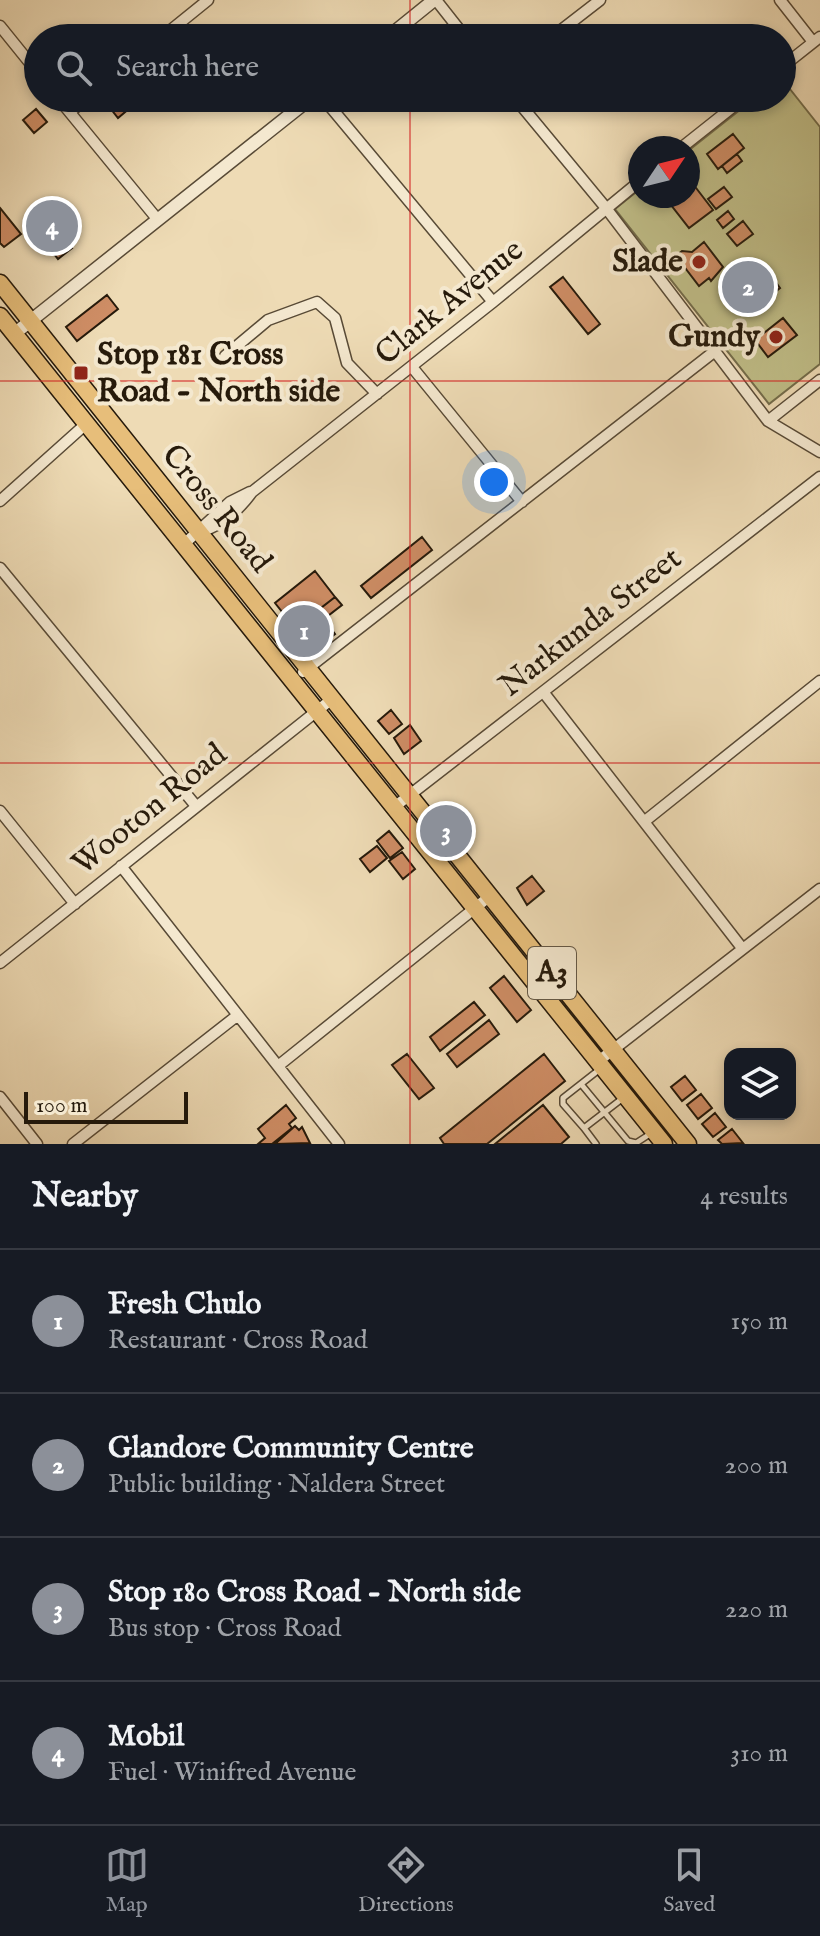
<!DOCTYPE html>
<meta charset="utf-8">
<style>
body{margin:0;font-family:"IM FELL English",serif;background:#242831;color:#f1f3f6}
.controls{position:absolute;right:24px;bottom:24px;display:grid;overflow:hidden;border-radius:16px;box-shadow:0 4px 12px #0003}
.controls button{width:72px;height:72px;display:grid;place-items:center;padding:0;border:0;border-bottom:2px solid #363941;background:#171b24;color:#f1f3f6;font:40px sans-serif}
.compass{position:absolute;left:628px;top:136px;width:72px;height:72px;border-radius:50%;background:#171b24;box-shadow:0 4px 12px #0003;rotate:55deg}
.scale{position:absolute;left:24px;bottom:20px;width:164px;box-sizing:border-box;padding-left:8px;border:4px solid #261a0b;border-top:0;font-size:22px;line-height:28px;white-space:nowrap;color:#261a0b;-webkit-text-stroke:6px #f4e8cf;paint-order:stroke}
.you{position:absolute;left:494px;top:482px;width:28px;height:28px;margin:-20px;border:6px solid #fff;border-radius:50%;background:#1a73e8;box-shadow:0 0 0 12px #1a73e833}
.badge{display:grid;place-items:center;width:52px;height:52px;border-radius:50%;background:#8c9099;color:#fff;font-size:26px;font-weight:700}
.pin{position:absolute;translate:-50% -50%;border:4px solid #fff;box-shadow:0 2px 8px #0006}
.list{margin:0;padding:0;list-style:none}
h2{display:flex;justify-content:space-between;align-items:center;height:104px;margin:0;padding:0 32px;font-size:34px}
h2 small{font-size:26px;font-weight:400;color:#9ea1a6}
.list li{display:grid;grid-template-columns:52px 1fr auto;gap:24px;align-items:center;box-sizing:border-box;height:144px;padding:0 32px;border-top:2px solid #363941}
.list b{display:block;font-size:30px;white-space:nowrap}
.list p{margin:0;font-size:26px;white-space:nowrap;color:#9ea1a6}
.list em{font-size:26px;font-style:normal;color:#9ea1a6}
.icon{flex:none;width:44px;height:44px;fill:none;stroke:currentColor;stroke-width:2;stroke-linecap:round;stroke-linejoin:round}
.map{position:relative;flex:none;width:820px;height:1144px;overflow:hidden}
.search{position:absolute;background:#171b24;box-shadow:0 4px 12px #0003;left:24px;right:24px;top:24px;height:88px;display:flex;align-items:center;gap:20px;box-sizing:border-box;padding:0 28px;border-radius:44px;color:#9ea1a6;font-size:30px}
.sheet{height:680px;background:#171b24}
nav{display:flex;justify-content:space-around;align-items:center;box-sizing:border-box;height:112px;border-top:2px solid #363941;background:#171b24;font-size:22px;color:#9ea1a6}
nav a{display:grid;justify-items:center;gap:4px}
nav .on{color:#8c9099}
.map>svg:first-child{display:block}
</style>
<div class="map">
<svg width="820" height="1144" viewBox="0 0 820 1144">
<rect width="100%" height="100%" fill="#eedbb5"/>
<filter id="stains"><feTurbulence type="fractalNoise" baseFrequency=".0025" numOctaves="4"/><feColorMatrix values="0 0 0 0 .2 0 0 0 0 .09 0 0 0 0 .02 0 0 0 .5 -.17"/></filter>
<radialGradient id="worn" r=".72"><stop offset=".6" stop-color="#630" stop-opacity="0"/><stop offset="1" stop-color="#630" stop-opacity=".3"/></radialGradient>
<path fill="#c0be88" stroke="#736c4a" stroke-width="2" d="M782 79 820 127V364L769 404 615 209 640 189V196H688V151L755 98H782Z"/>
<path fill="#ce8d65" stroke="#261a0b" stroke-width="2" d="M114 98H124L131 107 118 118 107 104Z
M36 109 47 122 34 133 23 120Z
M733 134 744 148 718 169 707 154Z
M737 154 742 161 727 173 722 166Z
M693 184 713 210 689 228 664 196H688V188Z
M724 187 732 197 716 209 708 199Z
M0 208 21 234 4 247 0 243Z
M728 211 734 219 723 228 717 220Z
M46 215 72 248 58 259 32 226Z
M743 221 753 234 737 246 727 234Z
M704 242 723 267 711 281 709 278 699 286 676 256 682 251 692 252Z
M761 262 780 288 752 310 732 284Z
M563 277 600 324 588 334 550 287Z
M107 295 118 309 77 341 66 327Z
M783 318 797 335 768 357 755 340Z
M744 330 749 337 738 346 733 339Z
M422 537 432 550 371 598 361 586Z
M315 571 335 597 295 628 275 603Z
M335 597 342 605 324 619 335 634 316 649 311 648 295 628Z
M391 710 402 724 389 734 378 721Z
M410 725 421 741 404 754 394 738Z
M389 831 403 848 390 858 377 841Z
M377 846 387 858 370 872 360 859Z
M402 852 415 869 403 879 389 861Z
M532 876 544 891 527 905 517 888Z
M504 976 531 1010 517 1022 490 988Z
M474 1002 485 1015 440 1051 430 1037Z
M489 1020 499 1034 457 1067 447 1054Z
M407 1054 434 1088 419 1099 392 1065Z
M544 1054 565 1081 487 1144H444L440 1138Z
M685 1076 696 1090 682 1101 671 1087Z
M701 1094 712 1108 698 1119 687 1105Z
M286 1105 296 1118 289 1124 292 1128 272 1144H258L265 1138 258 1129Z
M543 1105 569 1137 561 1144H495Z
M715 1113 726 1127 713 1137 702 1124Z
M295 1126 299 1130 302 1127 310 1143 275 1144Z
M732 1129 743 1143 722 1144 718 1140Z"/>
<g fill="none" stroke-linecap="round" stroke-linejoin="round">
<g stroke="#584a36" stroke-width="8">
<path id="service" d="M600 1069 563 1098V1104L584 1128 623 1098
M581 1084 628 1141 636 1143 650 1134
M584 1128 596 1144"/>
</g>
<g stroke="#584a36" stroke-width="13">
<path id="minor" d="M436 0 466 38
M780 0 813 42
M0 26 38 73
M161 38 208 0
M551 38 600 0
M782 67 820 37
M58 98 158 220
M323 98 493 302
M515 98 606 208 768 421 820 452
M70 112 87 98
M681 148 744 98
M225 356 268 320 317 302 335 318 347 363 377 394
M412 367 522 502
M768 421 820 380
M0 501 87 423
M199 532C222 526 238 511 252 492L493 302 640 181
M183 545 230 502 250 492
M0 568 196 806
M303 672 715 351
M544 693 742 948
M393 808 820 477
M0 811 75 904
M645 821 820 681
M121 866 339 1144
M0 963 332 699
M596 1063 820 889
M278 1066 490 896
M0 1097 37 1144
M73 1144 238 1015"/>
</g>
<g stroke="#584a36" stroke-width="15">
<path id="tertiary" d="M387 38 434 0
M14 334 311 98"/>
</g>
<g stroke="#261a0b" stroke-width="19">
<path id="trunk" d="M0 283 688 1144
M0 316 664 1144"/>
</g>
<use href="#service" stroke="#f4e8cf" stroke-width="5"/>
<use href="#minor" stroke="#f4e8cf" stroke-width="10"/>
<use href="#tertiary" stroke="#f4e8cf" stroke-width="12"/>
<use href="#trunk" stroke="#e7be7a" stroke-width="16"/>
</g>
<path fill="none" stroke="#d62828" stroke-width="2" stroke-opacity="0.55" d="M410 0V38M410 98V1144M0 381H820M0 763H820"/>
<g fill="#8f2418" stroke="#f4e8cf" stroke-width="3">
<circle cx="699" cy="262" r="8"/>
<circle cx="776" cy="337" r="8"/>
<rect x="73" y="365" width="16" height="16" rx="4"/>
</g>
<g text-anchor="middle" dominant-baseline="central" stroke-width="8" stroke-linejoin="round" paint-order="stroke">
<rect fill="#f4e8cf" stroke="#645846" stroke-width="2" x="528" y="947" width="48" height="52" rx="6"/>
<g font-size="30" font-weight="bold" fill="#261a0b">
<text x="552" y="973">A3</text>
</g>
<g font-size="32" font-weight="bold" fill="#261a0b" stroke="#f4e8cf" text-anchor="end">
<text x="683" y="262">Slade</text>
<text x="760" y="337">Gundy</text>
<text x="97" y="355" text-anchor="start">Stop 181 Cross<tspan x="97" dy="37">Road - North side</tspan></text>
</g>
<g font-size="32" fill="#261a0b" stroke="#f4e8cf">
<text transform="translate(450 303) rotate(-39)">Clark Avenue</text>
<text transform="translate(216 509) rotate(51)">Cross Road</text>
<text transform="translate(591 623) rotate(-38)">Narkunda Street</text>
<text transform="translate(150 810) rotate(-39)">Wooton Road</text>
</g>
</g>
<rect width="100%" height="100%" filter="url(#stains)"/>
<rect width="100%" height="100%" fill="url(#worn)"/>
</svg>
<div class="controls">
<button><svg class="icon" aria-label="layers" viewBox="0 0 24 24"><path d="M12 4l9 5-9 5-9-5zM3 14l9 5 9-5"/></svg></button>
</div>
<svg class="compass" viewBox="-18 -18 36 36"><path d="M0-13l5 13h-10z" fill="#e53935"/><path d="M0 13l5-13h-10z" fill="#9ea1a6"/></svg>
<div class="scale">100 m</div>
<div class="you"></div>
<div class="pin badge" style="left:304px;top:631px">1</div>
<div class="pin badge" style="left:748px;top:287px">2</div>
<div class="pin badge" style="left:446px;top:831px">3</div>
<div class="pin badge" style="left:52px;top:226px">4</div>
<div class="search"><svg class="icon" aria-label="search" viewBox="0 0 24 24"><circle cx="10" cy="10" r="6"/><path d="M15 15l6 6"/></svg>Search here</div>
</div>
<section class="sheet">
<h2>Nearby<small>4 results</small></h2>
<ul class="list">
<li><span class="badge">1</span><div><b>Fresh Chulo</b><p>Restaurant · Cross Road</p></div><em>150 m</em></li>
<li><span class="badge">2</span><div><b>Glandore Community Centre</b><p>Public building · Naldera Street</p></div><em>200 m</em></li>
<li><span class="badge">3</span><div><b>Stop 180 Cross Road - North side</b><p>Bus stop · Cross Road</p></div><em>220 m</em></li>
<li><span class="badge">4</span><div><b>Mobil</b><p>Fuel · Winifred Avenue</p></div><em>310 m</em></li>
</ul>
</section>
<nav>
<a class="on"><svg class="icon" aria-label="map" viewBox="0 0 24 24"><path d="M3 6l6-2 6 2 6-2v14l-6 2-6-2-6 2zM9 4v14M15 6v14"/></svg>Map</a>
<a><svg class="icon" aria-label="directions" viewBox="0 0 24 24"><path d="M12 3l9 9-9 9-9-9zM9 14v-3h6M13 9l2 2-2 2"/></svg>Directions</a>
<a><svg class="icon" aria-label="saved" viewBox="0 0 24 24"><path d="M7 4h10v16l-5-4-5 4z"/></svg>Saved</a>
</nav>
